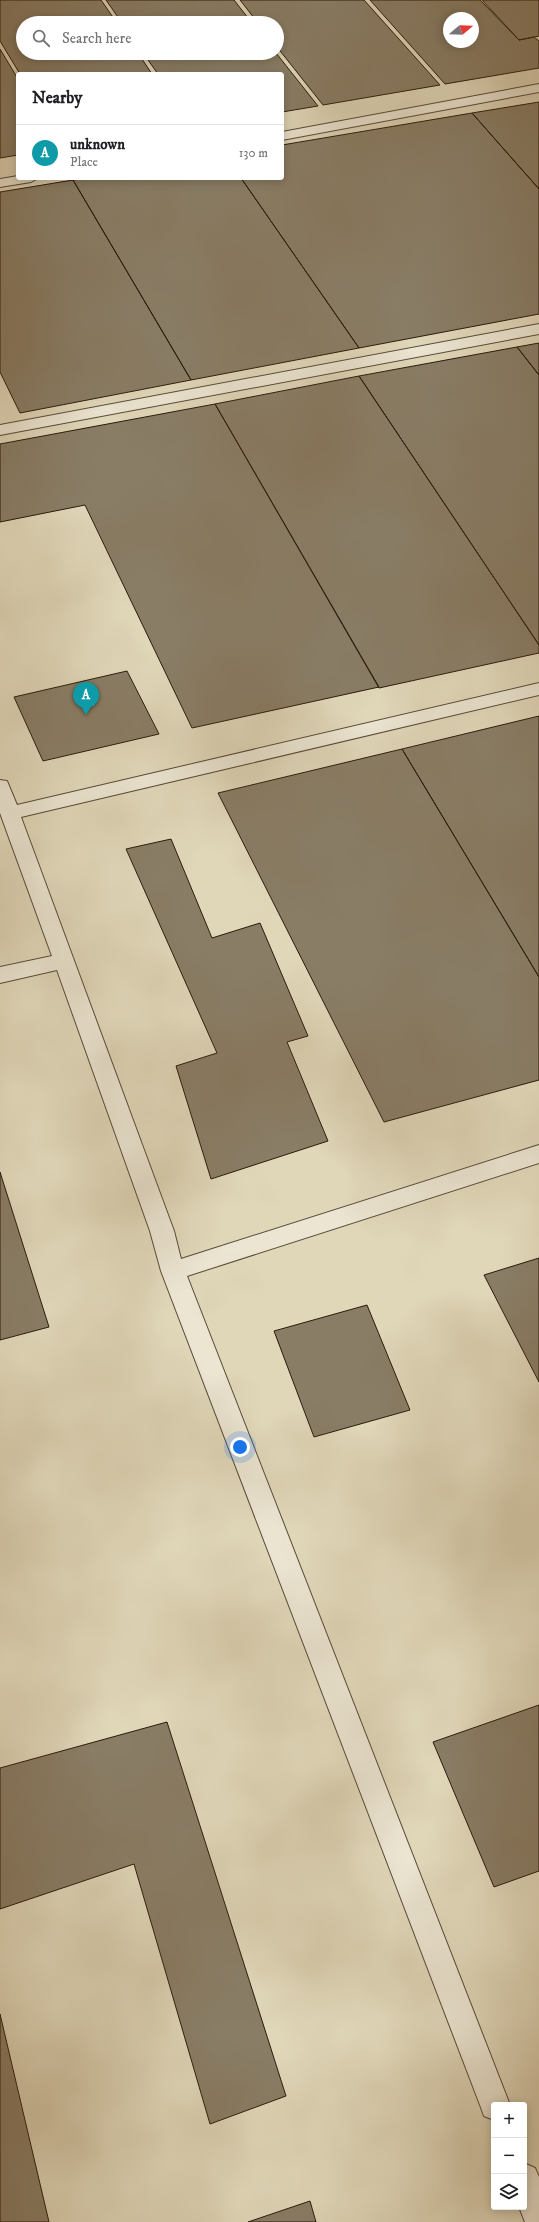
<!DOCTYPE html>
<meta charset="utf-8">
<style>
body{margin:0;font-family:"IM FELL DW Pica",serif;background:#f2f2f2;color:#202124}
.controls{position:absolute;right:12px;bottom:12px;display:grid;overflow:hidden;border-radius:4px;box-shadow:0 2px 10px #0003}
.controls button{width:36px;height:36px;display:grid;place-items:center;padding:0;border:0;border-bottom:1px solid #e0e0e0;background:#fff;color:#202124;font:20px sans-serif}
.compass{position:absolute;left:443px;top:12px;width:36px;height:36px;border-radius:50%;background:#fff;box-shadow:0 2px 10px #0003;rotate:71deg}
.you{position:absolute;left:240px;top:1447px;width:14px;height:14px;margin:-10px;border:3px solid #fff;border-radius:50%;background:#1a73e8;box-shadow:0 0 0 6px #1a73e833}
.badge{display:grid;place-items:center;width:26px;height:26px;border-radius:50%;background:#d93025;color:#fff;font-size:13px;font-weight:700}
.pin{position:absolute;translate:-50% -33px;filter:drop-shadow(0 1px 2px #0008)}
.pin::after{content:'';position:absolute;top:21px;width:14px;height:12px;background:inherit;clip-path:polygon(0 0,100% 0,50% 100%)}
.list{margin:0;padding:0;list-style:none}
h2{display:flex;justify-content:space-between;align-items:center;height:52px;margin:0;padding:0 16px;font-size:17px}
h2 small{font-size:13px;font-weight:400;color:#757577}
.list li{display:grid;grid-template-columns:26px 1fr auto;gap:12px;align-items:center;box-sizing:border-box;height:56px;padding:0 16px;border-top:1px solid #e0e0e0}
.list b{display:block;font-size:15px;white-space:nowrap}
.list p{margin:0;font-size:13px;white-space:nowrap;color:#757577}
.list em{font-size:13px;font-style:normal;color:#757577}
.icon{flex:none;width:22px;height:22px;fill:none;stroke:currentColor;stroke-width:2;stroke-linecap:round;stroke-linejoin:round}
.map{position:relative;flex:none;width:539px;height:2222px;overflow:hidden}
.search{position:absolute;background:#fff;box-shadow:0 2px 10px #0003;left:16px;top:16px;width:268px;height:44px;display:flex;align-items:center;gap:10px;box-sizing:border-box;padding:0 14px;border-radius:22px;color:#757577;font-size:15px}
.panel{position:absolute;background:#fff;box-shadow:0 2px 10px #0003;left:16px;top:72px;width:268px;height:108px;border-radius:4px}
.map>svg:first-child{display:block}
</style>
<div class="map">
<svg width="539" height="2222" viewBox="0 0 539 2222">
<rect width="100%" height="100%" fill="#e0d7b9"/>
<filter id="stains"><feTurbulence type="fractalNoise" baseFrequency=".005" numOctaves="4"/><feColorMatrix values="0 0 0 0 .2 0 0 0 0 .09 0 0 0 0 .02 0 0 0 .5 -.17"/></filter>
<radialGradient id="worn" r=".72"><stop offset=".6" stop-color="#630" stop-opacity="0"/><stop offset="1" stop-color="#630" stop-opacity=".3"/></radialGradient>
<path fill="#897d66" stroke="#2a1b0d" fill-rule="evenodd" d="M0 0H101L117 23H23V53H138L152 74H20L0 41Z
M106 0H234L252 23H122Z
M240 0H364L440 85 323 105 277 47V23H258Z
M370 0H480L519 40 534 37 539 41V68L445 84ZM449 18H473V42H449Z
M482 0H539V36L519 40Z
M0 49 18 79V155L0 158Z
M143 53H276L318 106 282 112V74H158Z
M539 102V189L472 113Z
M472 113 539 189V314L359 348 241 178H282V145Z
M85 178H241L359 348 191 380 73 180Z
M73 180 191 380 20 413 0 372V192Z
M539 343V375L517 347Z
M517 347 539 375V645L359 376Z
M359 376 539 645V653L379 688 215 404Z
M215 404 379 687 192 728 85 505 0 522V444Z
M127 671 159 734 43 761 14 697Z
M539 716V977L402 749Z
M402 749 539 977V1080L384 1122 218 793Z
M171 839 212 938 260 923 308 1036 287 1042 328 1141 211 1179 176 1066 217 1053 126 849Z
M0 1172 49 1327 0 1340Z
M539 1258V1382L484 1275Z
M367 1305 410 1410 314 1437 274 1331Z
M539 1705V1871L494 1887 433 1742Z
M167 1722 286 2096 210 2124 134 1864 0 1909V1768Z
M0 2014 49 2222H0Z
M310 2201 316 2222H248Z"/>
<g fill="none" stroke-linecap="round" stroke-linejoin="round">
<g stroke="#584a38" stroke-width="2">
<path id="minor" d="M539 84V92L282 140V132Z
M18 176V178H38L31 182 0 187V179Z
M539 324V334L0 435V425Z
M539 683V695L21 817 174 1231 181 1259 539 1145V1163L187 1276 510 2105H494V2120L484 2116 480 2105 161 1271 150 1231 57 970 0 983V967L52 956 0 813V780L7 781 17 805Z
M524 2163 535 2168 539 2177V2222H525L519 2207H524Z"/>
</g>
<use href="#minor" fill="#ebe5d2" fill-rule="evenodd"/>
</g>
<rect width="100%" height="100%" filter="url(#stains)"/>
<rect width="100%" height="100%" fill="url(#worn)"/>
</svg>
<div class="controls">
<button>+</button>
<button>−</button>
<button><svg class="icon" aria-label="layers" viewBox="0 0 24 24"><path d="M12 4l9 5-9 5-9-5zM3 14l9 5 9-5"/></svg></button>
</div>
<svg class="compass" viewBox="-18 -18 36 36"><path d="M0-13l5 13h-10z" fill="#e53935"/><path d="M0 13l5-13h-10z" fill="#757577"/></svg>
<div class="you"></div>
<div class="pin badge" style="left:86px;top:715px;background:#0f9aa8">A</div>
<div class="search"><svg class="icon" aria-label="search" viewBox="0 0 24 24"><circle cx="10" cy="10" r="6"/><path d="M15 15l6 6"/></svg>Search here</div>
<section class="panel">
<h2>Nearby<small></small></h2>
<ul class="list">
<li><span class="badge" style="background:#0f9aa8">A</span><div><b>unknown</b><p>Place</p></div><em>130 m</em></li>
</ul>
</section>
</div>
